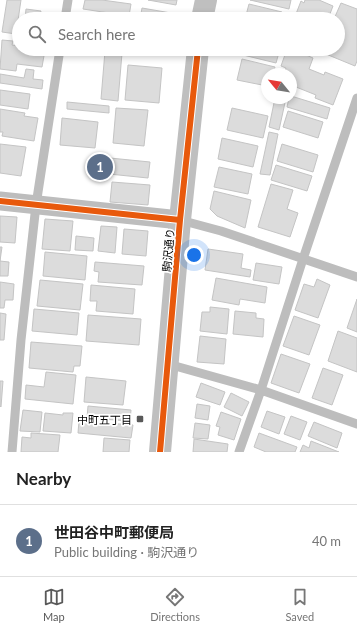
<!DOCTYPE html>
<meta charset="utf-8">
<style>
body{margin:0;font-family:Lato,"Noto Sans JP",sans-serif;background:#f2f2f2;color:#222}
.compass{position:absolute;left:261px;top:68px;width:36px;height:36px;border-radius:50%;background:#fff;box-shadow:0 2px 6px #0003;rotate:300deg}
.you{position:absolute;left:194px;top:255px;width:14px;height:14px;margin:-10px;border:3px solid #fff;border-radius:50%;background:#1a73e8;box-shadow:0 0 0 6px #1a73e833}
.badge{display:grid;place-items:center;width:26px;height:26px;border-radius:50%;background:#595959;color:#fff;font-size:13px;font-weight:700}
.pin{position:absolute;translate:-50% -50%;border:2px solid #fff;box-shadow:0 1px 4px #0006}
.list{margin:0;padding:0;list-style:none}
h2{display:flex;justify-content:space-between;align-items:center;height:52px;margin:0;padding:0 16px;font-size:17px}
h2 small{font-size:13px;font-weight:400;color:#767676}
.list li{display:grid;grid-template-columns:26px 1fr auto;gap:12px;align-items:center;box-sizing:border-box;height:72px;padding:0 16px;border-top:1px solid #e0e0e0}
.list b{display:block;font-size:15px;white-space:nowrap}
.list p{margin:0;font-size:13px;white-space:nowrap;color:#767676}
.list em{font-size:13px;font-style:normal;color:#767676}
.icon{flex:none;width:22px;height:22px;fill:none;stroke:currentColor;stroke-width:2;stroke-linecap:round;stroke-linejoin:round}
.map{position:relative;flex:none;width:357px;height:452px;overflow:hidden}
.search{position:absolute;background:#fff;box-shadow:0 2px 6px #0003;left:12px;right:12px;top:12px;height:44px;display:flex;align-items:center;gap:10px;box-sizing:border-box;padding:0 14px;border-radius:22px;color:#767676;font-size:15px}
.sheet{height:124px;background:#fff}
nav{display:flex;justify-content:space-around;align-items:center;box-sizing:border-box;height:56px;border-top:1px solid #e0e0e0;background:#fff;font-size:11px;color:#767676}
nav a{display:grid;justify-items:center;gap:2px}
nav .on{color:#595959}
.map>svg:first-child{display:block}
</style>
<div class="map">
<svg width="357" height="452" viewBox="0 0 357 452">
<rect width="100%" height="100%" fill="#fff"/>
<path fill="#dcdcdc" stroke="#c4c4c4" d="M7 0H21L16 34 2 32Z
M85 0H102L131 4 129 16 83 9Z
M148 0H177L176 5Z
M250 0H291L289 9Z
M305 0H319L333 6 328 19H294L301 1 304 3Z
M341 3 357 9V61L355 66 321 52 322 49H338V19H334Z
M249 4 282 12 281 19H245Z
M142 8 171 13 170 19H140Z
M26 9 41 11 40 15 52 16V19H25Z
M82 13 120 19H81Z
M2 40 13 41 12 45 19 46V49L45 50 42 67 17 64 16 71 0 69Z
M143 49H165L164 52Z
M240 49H280L276 63 239 54Z
M287 49H292L313 58 309 69 324 75 325 72 343 79 333 105 315 98 316 95 291 85V74H284L286 68 281 66Z
M105 51 122 53 118 101 101 99Z
M242 59 275 67 273 74H267V86L237 80Z
M128 65 162 68 159 103 125 100Z
M26 69 34 70 33 79 43 80 42 89 0 83V74L24 78Z
M0 90 30 94 28 109 0 105Z
M291 96 330 108 327 119 287 107 289 98H291Z
M275 98H286L279 130 269 127Z
M67 102 109 106V113L67 109Z
M116 108 148 110 144 146 113 143Z
M232 108 268 116 263 138 227 130Z
M0 109 25 113 24 116 38 118 34 141 2 136 3 132H0Z
M288 111 323 122 318 138 283 127Z
M62 118 98 122 95 148 60 145Z
M269 132 278 134 270 175 260 174Z
M222 138 258 146 253 167 218 159Z
M0 144 26 147 21 176 0 173Z
M282 144 318 155 313 172 277 161Z
M110 158 150 162 148 178 109 174Z
M276 165 312 176 307 191 271 180Z
M219 167 252 174 248 194 214 187Z
M112 182 150 185 148 205 110 202Z
M271 184 293 190 287 209 298 213 290 237 258 227Z
M214 191 251 200 245 228 217 216 210 209Z
M0 216 17 217 15 243 0 242Z
M45 219 73 221 70 251 42 249Z
M101 226 117 227 115 253 98 251Z
M124 229 148 231 146 256 122 254Z
M76 236 94 238 93 251 75 250Z
M0 247H2L0 261 9 262 8 276H0Z
M208 249 243 254 241 268 251 270 250 277 205 270Z
M45 252 87 256 85 280 43 276Z
M95 262 144 266 142 285 98 282 99 272 94 271Z
M256 263 282 267 279 284 253 280Z
M216 278 267 287 265 303 240 299 239 305 212 300Z
M317 279 330 285 318 318 295 310 304 284 314 287Z
M40 280 83 284 80 310 37 306Z
M0 282 14 284 13 300H5L4 308H0Z
M91 285 135 289 133 314 96 311 97 301H90Z
M357 299V332L347 328Z
M210 307 229 309 227 334 200 331 202 312H210Z
M34 309 79 313 77 335 32 331Z
M235 311 256 313V318L264 319 263 337 233 334Z
M0 313 6 314 4 340H0Z
M88 315 141 319 139 345 86 341Z
M294 316 320 325 309 355 283 346Z
M338 331 357 338V372L328 361Z
M200 336 226 339 224 364 197 362Z
M31 342 82 346 80 366H74L73 372 29 368Z
M281 354 310 364 299 393 271 383Z
M323 368 343 375 332 405 312 398Z
M46 372 76 375 73 404 25 399 26 385 44 387Z
M86 377 126 381 123 405 84 402Z
M0 381H3L1 407 0 406Z
M201 383 225 392 220 405 196 397Z
M231 393 249 402 242 416 224 407Z
M197 404 210 406 208 420 195 418Z
M88 406 131 410 130 421 87 418Z
M23 410 42 412 40 432 20 431Z
M267 411 285 417 279 434 261 427Z
M221 412 241 419 234 440 218 435 220 427 216 426Z
M45 413 63 415V413H73L71 433 43 431Z
M291 416 307 422 300 440 284 434Z
M79 421 133 425 131 438 78 433Z
M314 422 342 433 337 448 308 436Z
M195 423 210 425 208 439 193 438Z
M31 433 60 435 58 452H21L22 437 31 438Z
M259 433 297 447 295 452H266L254 447Z
M104 438 130 440 129 452H103Z
M194 439 228 444 227 452H193Z
M311 441 339 452H300L303 445 309 448Z"/>
<g fill="none" stroke-linecap="round" stroke-linejoin="round">
<path stroke="#bdbdbd" stroke-width="9" d="M65 19 68 0
M180 220 221 231 357 277
M168 364 261 390 357 424
M12 452 21 340 36 205 60 49
M239 452 261 390 303 259 357 98"/>
<path stroke="#bdbdbd" stroke-width="19" d="M0 201 180 220"/>
<path stroke="#bfbfbf" stroke-width="22" d="M202 19 206 0
M160 452 180 220 198 49"/>
<g stroke="#fff" stroke-width="8">
<path id="cycleway" d="M0 201 180 220
M160 452 180 220 198 49"/>
</g>
<use href="#cycleway" stroke="#e8590c" stroke-width="6"/>
</g>
<rect fill="#595959" stroke="#fff" stroke-width="1.5" x="136" y="415" width="8" height="8" rx="2"/>
<g text-anchor="middle" dominant-baseline="central" stroke-width="3.5" stroke-linejoin="round" paint-order="stroke">
<g font-size="11" fill="#000" stroke="#fff">
<text transform="translate(168 250) rotate(-85)">駒沢通り</text>
</g>
<g font-size="11" fill="#000" stroke="#fff" text-anchor="end">
<text x="132" y="419">中町五丁目</text>
</g>
</g>
</svg>
<svg class="compass" viewBox="-18 -18 36 36"><path d="M0-13l5 13h-10z" fill="#e53935"/><path d="M0 13l5-13h-10z" fill="#767676"/></svg>
<div class="you"></div>
<div class="pin badge" style="left:100px;top:167px;background:#5c6f8a">1</div>
<div class="search"><svg class="icon" aria-label="search" viewBox="0 0 24 24"><circle cx="10" cy="10" r="6"/><path d="M15 15l6 6"/></svg>Search here</div>
</div>
<section class="sheet">
<h2>Nearby<small></small></h2>
<ul class="list">
<li><span class="badge" style="background:#5c6f8a">1</span><div><b>世田谷中町郵便局</b><p>Public building · 駒沢通り</p></div><em>40 m</em></li>
</ul>
</section>
<nav>
<a class="on"><svg class="icon" aria-label="map" viewBox="0 0 24 24"><path d="M3 6l6-2 6 2 6-2v14l-6 2-6-2-6 2zM9 4v14M15 6v14"/></svg>Map</a>
<a><svg class="icon" aria-label="directions" viewBox="0 0 24 24"><path d="M12 3l9 9-9 9-9-9zM9 14v-3h6M13 9l2 2-2 2"/></svg>Directions</a>
<a><svg class="icon" aria-label="saved" viewBox="0 0 24 24"><path d="M7 4h10v16l-5-4-5 4z"/></svg>Saved</a>
</nav>
